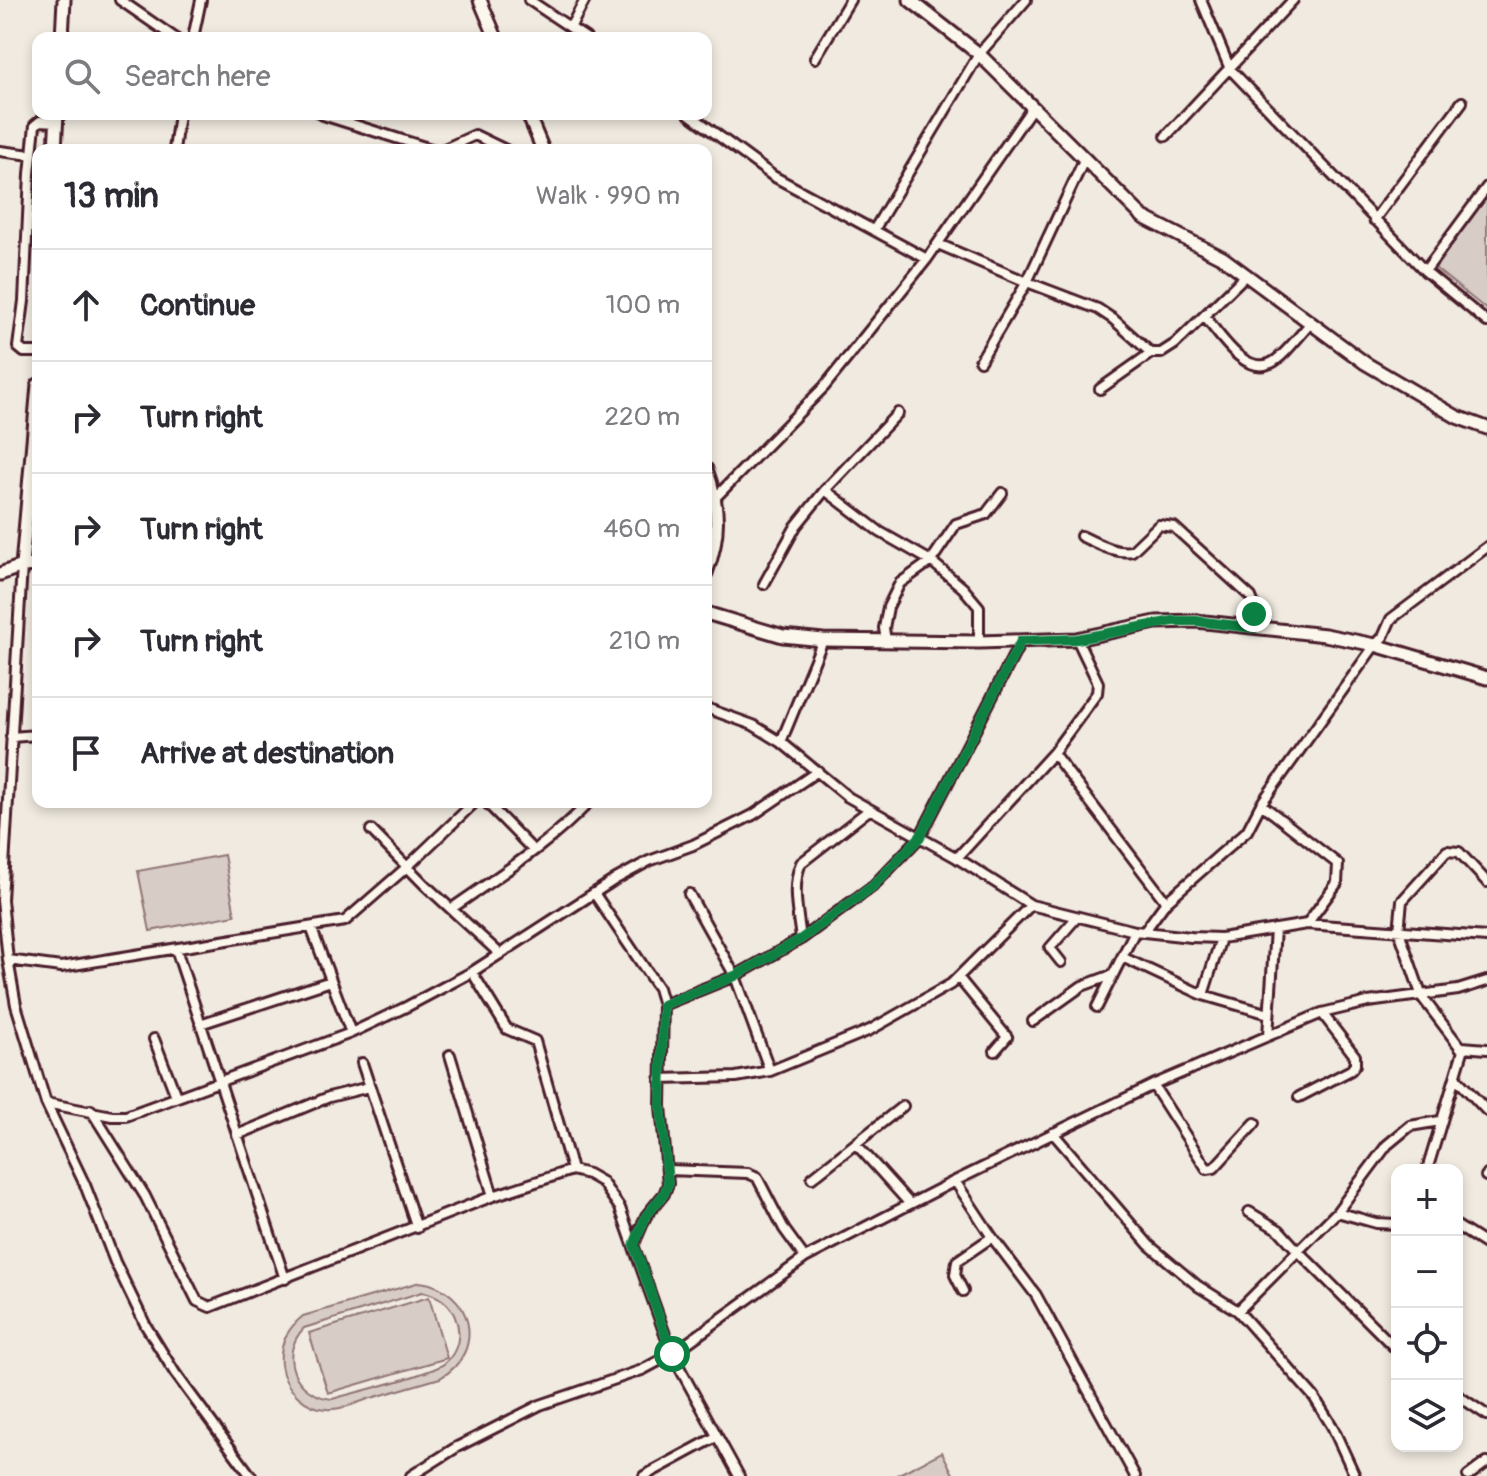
<!DOCTYPE html>
<meta charset="utf-8">
<style>
body{margin:0;font-family:Pangolin,sans-serif;background:#f7f7f7;color:#2b2b33}
.controls{position:absolute;right:24px;bottom:24px;display:grid;overflow:hidden;border-radius:16px;box-shadow:0 4px 12px #0003}
.controls button{width:72px;height:72px;display:grid;place-items:center;padding:0;border:0;border-bottom:2px solid #e1e1e2;background:#fff;color:#2b2b33;font:40px sans-serif}
.stop{position:absolute;width:24px;height:24px;margin:-18px;border:6px solid #0b8043;border-radius:50%;background:#fff}
.stop.end{background:#0b8043;border-color:#fff;box-shadow:0 2px 8px #0008}
.list{margin:0;padding:0;list-style:none}
h2{display:flex;justify-content:space-between;align-items:center;height:104px;margin:0;padding:0 32px;font-size:34px}
h2 small{font-size:26px;font-weight:400;color:#7c7c81}
.list li{display:grid;grid-template-columns:52px 1fr auto;gap:24px;align-items:center;box-sizing:border-box;height:112px;padding:0 32px;border-top:2px solid #e1e1e2}
.list b{display:block;font-size:30px;white-space:nowrap}
.list em{font-size:26px;font-style:normal;color:#7c7c81}
.icon{flex:none;width:44px;height:44px;fill:none;stroke:currentColor;stroke-width:2;stroke-linecap:round;stroke-linejoin:round}
.map{position:relative;flex:none;width:1487px;height:1476px;overflow:hidden}
.search{position:absolute;background:#fff;box-shadow:0 4px 12px #0003;left:32px;top:32px;width:680px;height:88px;display:flex;align-items:center;gap:20px;box-sizing:border-box;padding:0 28px;border-radius:16px;color:#7c7c81;font-size:30px}
.panel{position:absolute;background:#fff;box-shadow:0 4px 12px #0003;left:32px;top:144px;width:680px;height:664px;border-radius:16px}
.map>svg:first-child{display:block}
</style>
<div class="map">
<svg width="1487" height="1476" viewBox="0 0 1487 1476">
<rect width="100%" height="100%" fill="#f0eae0"/>
<filter id="ink" filterUnits="userSpaceOnUse"><feTurbulence type="fractalNoise" baseFrequency=".0125" numOctaves="2"/><feDisplacementMap in="SourceGraphic" scale="16" xChannelSelector="R" yChannelSelector="G"/><feConvolveMatrix kernelMatrix="1 2 1 2 8 2 1 2 1" color-interpolation-filters="sRGB"/></filter>
<g filter="url(#ink)">
<path fill="#d8ccc6" stroke="#917678" stroke-width="2" fill-rule="evenodd" d="M1487 197V310L1435 268Z
M224 855 235 915 150 931 138 871Z
M420 1282C473 1289 487 1352 440 1378 416 1385 392 1392 368 1399 357 1403 344 1409 332 1409 307 1411 284 1389 281 1365 279 1345 288 1328 303 1316ZM422 1292C437 1294 450 1303 455 1317 462 1333 458 1352 445 1363 433 1374 352 1393 332 1399 294 1395 278 1355 304 1328Z
M429 1297 447 1358 328 1393 309 1333Z
M942 1452 954 1476H895Z"/>
<g fill="none" stroke-linecap="round" stroke-linejoin="round">
<g stroke="#4a1f2b" stroke-width="14">
<path id="street" d="M120 0 175 38
M529 0 586 38
M1201 0 1230 69 1425 271 1487 322
M571 26 585 0
M193 38 201 0
M815 58 850 0
M320 114 434 150
M689 114 773 176 927 259
M1166 136 1293 0
M174 150 179 114
M442 150 475 135 506 150
M0 151 31 155
M1374 220 1462 102
M874 230 979 54 1026 0
M938 244 1027 282 1098 309 1113 319 1151 353
M1425 271 1487 187
M1204 316C1219 333 1244 376 1271 363 1283 358 1301 333 1311 323
M38 352H24L18 347 24 301 30 174 35 125 40 121 57 122
M980 361 1027 282 1084 160
M1100 389 1151 353H1161L1175 344 1246 275
M825 490 880 532 931 561 963 588 979 607V642
M715 498 824 387 927 259 1032 108
M1081 536C1097 543 1114 554 1132 551L1159 525 1174 527 1251 597 1255 607 1254 628
M22 566 2 900 8 960 16 1005 46 1103 85 1185 115 1262 146 1326 175 1373 251 1476
M764 584 796 526 825 490 898 413
M886 641 884 628 888 607 900 583 931 561 956 524 986 514 1002 493
M706 708 753 725 781 742 848 797 957 858 1031 905 1135 931 1191 937 1221 938 1307 924 1487 937
M11 737 38 735
M781 742 823 640
M1053 753 1166 902
M486 802 533 850
M1261 804 1338 864 1337 883 1307 924
M371 830 425 885 500 954
M957 858 1053 753 1097 693 1098 683 1077 639
M594 893 658 988 663 1005 661 1106 668 1184 664 1194 646 1216 634 1244
M689 894 735 976 770 1071
M451 909C498 876 550 844 589 802
M311 927 351 1033
M1144 932 1166 902 1247 831 1261 804 1375 645 1383 637 1391 619 1487 547
M801 939C798 914 791 886 801 863L869 810
M176 949 285 1279
M1122 957 1203 995 1269 1014
M8 960 61 967 345 921 407 867 475 802
M1061 962 1050 948 1077 917
M472 972 507 1029 535 1041 572 1170
M958 977 1007 1037 995 1051
M1203 995 1221 938
M663 1005 735 976 801 939 873 886 920 837 1021 641
M1097 1007 1135 931
M1033 1021 1082 986 1112 975
M200 1024 331 981
M1268 1036 1275 929
M154 1039 176 1096
M1462 1047 1487 1049
M450 1055 493 1196
M362 1063 417 1228
M1456 1078 1487 1111
M660 1079 736 1077 770 1071 870 1030 951 984 1031 905
M1153 1085 1207 1169 1214 1168 1255 1123
M1299 1097 1351 1070 1355 1065V1056L1322 1013
M46 1103 112 1116H126L351 1033 408 1006 472 972 616 879 649 861 693 845 753 815 818 771
M91 1110 145 1196 197 1301 210 1307 493 1196 572 1170 588 1174 602 1182 620 1208 672 1354 739 1476
M1053 1133 1149 1245 1198 1286 1238 1311 1314 1397 1332 1426 1355 1476
M237 1135 329 1097 369 1087
M856 1144 910 1204
M668 1170 748 1173 757 1177 784 1229 805 1258
M1427 1170 1463 1051 1422 997 1399 931 1402 901 1447 851 1459 852 1487 882
M1486 1176 1487 1175
M812 1178 903 1106
M955 1181 992 1237 1036 1295 1135 1476
M1249 1212 1279 1230 1298 1251 1397 1350
M1337 1212 1376 1223 1397 1224
M1457 1226 1487 1245
M963 1291 955 1275 957 1261 992 1237
M1238 1311 1337 1212 1387 1145 1410 1126 1440 1121
M1457 1395 1487 1415
M411 1476 457 1447 540 1405 642 1370 672 1354 805 1258 955 1181 1153 1085 1322 1013 1368 1002 1458 990 1487 981
M644 1476 716 1437
M1468 1476 1487 1462"/>
</g>
<g stroke="#4a1f2b" stroke-width="17">
<path id="secondary" d="M480 0 496 38
M910 0 979 54 1143 217 1223 258 1365 363 1457 417 1487 428
M62 38 64 0
M528 114 543 150
M55 150 57 114
M706 469C720 507 720 536 706 573
M22 566 38 385
M0 574 22 566 38 565
M706 613 783 636 823 640 979 642 1077 639 1156 622 1196 621 1325 635 1375 645 1487 678"/>
</g>
<use href="#street" stroke="#fbf7ec" stroke-width="8"/>
<use href="#secondary" stroke="#fbf7ec" stroke-width="11"/>
</g>
</g>
<g fill="none" stroke-linecap="round" stroke-linejoin="round" filter="url(#ink)">
<path stroke="#0b8043" stroke-width="10" d="M672 1354 634 1245 646 1216 664 1194 668 1184 661 1106 663 1005 735 976 801 939 873 886 920 837 1021 641 1077 639 1173 621H1196L1254 628V614"/>
</g>
</svg>
<div class="controls">
<button>+</button>
<button>−</button>
<button><svg class="icon" aria-label="locate" viewBox="0 0 24 24"><circle cx="12" cy="12" r="6"/><path d="M12 2v4M12 18v4M2 12h4M18 12h4"/></svg></button>
<button><svg class="icon" aria-label="layers" viewBox="0 0 24 24"><path d="M12 4l9 5-9 5-9-5zM3 14l9 5 9-5"/></svg></button>
</div>
<div class="stop" style="left:672px;top:1354px"></div>
<div class="stop end" style="left:1254px;top:614px"></div>
<div class="search"><svg class="icon" aria-label="search" viewBox="0 0 24 24"><circle cx="10" cy="10" r="6"/><path d="M15 15l6 6"/></svg>Search here</div>
<section class="panel">
<h2>13 min<small>Walk · 990 m</small></h2>
<ul class="list">
<li><svg class="icon" aria-label="ahead" viewBox="0 0 24 24"><path d="M12 20V5M6 11l6-6 6 6"/></svg><div><b>Continue</b></div><em>100 m</em></li>
<li><svg class="icon" aria-label="right" viewBox="0 0 24 24"><path d="M7 20v-9h11M14 6l5 5-5 5"/></svg><div><b>Turn right</b></div><em>220 m</em></li>
<li><svg class="icon" aria-label="right" viewBox="0 0 24 24"><path d="M7 20v-9h11M14 6l5 5-5 5"/></svg><div><b>Turn right</b></div><em>460 m</em></li>
<li><svg class="icon" aria-label="right" viewBox="0 0 24 24"><path d="M7 20v-9h11M14 6l5 5-5 5"/></svg><div><b>Turn right</b></div><em>210 m</em></li>
<li><svg class="icon" aria-label="arrive" viewBox="0 0 24 24"><path d="M6 21V4h12l-3 4 3 4H6"/></svg><div><b>Arrive at destination</b></div></li>
</ul>
</section>
</div>
